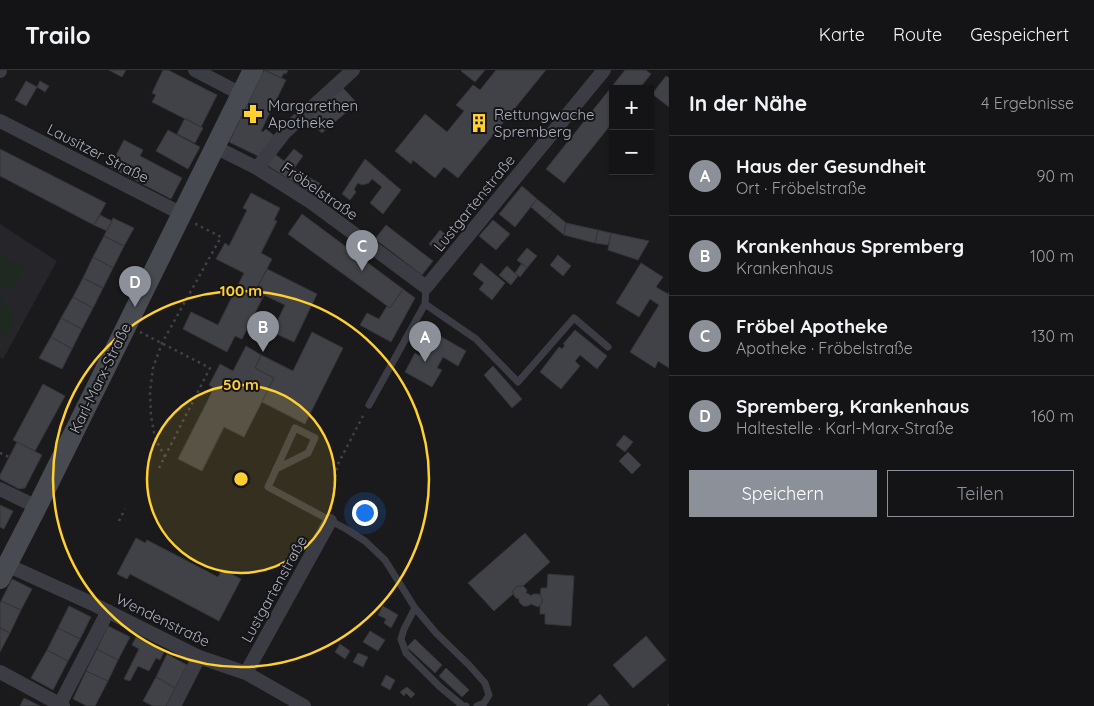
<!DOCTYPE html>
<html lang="de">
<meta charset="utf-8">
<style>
body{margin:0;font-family:Quicksand,sans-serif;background:#212123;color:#f1f3f6}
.controls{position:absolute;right:15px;top:15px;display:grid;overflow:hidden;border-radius:0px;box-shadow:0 1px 4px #0004}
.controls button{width:45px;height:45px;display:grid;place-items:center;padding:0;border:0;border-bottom:1px solid #333335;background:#141416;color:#f1f3f6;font:25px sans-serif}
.you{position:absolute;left:364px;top:442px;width:18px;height:18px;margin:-12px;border:4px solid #fff;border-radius:50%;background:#1a73e8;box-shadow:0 0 0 8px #1a73e833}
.badge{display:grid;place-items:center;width:32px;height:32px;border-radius:50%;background:#8c9099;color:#fff;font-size:16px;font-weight:700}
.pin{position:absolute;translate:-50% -41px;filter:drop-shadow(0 1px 2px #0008)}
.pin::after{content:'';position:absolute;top:26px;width:18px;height:15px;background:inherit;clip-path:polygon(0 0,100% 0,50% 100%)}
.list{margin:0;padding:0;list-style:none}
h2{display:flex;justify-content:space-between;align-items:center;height:65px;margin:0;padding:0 20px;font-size:21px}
h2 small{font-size:16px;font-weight:400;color:#9d9ea1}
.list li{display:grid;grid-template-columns:32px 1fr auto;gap:15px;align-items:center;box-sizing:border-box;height:80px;padding:0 20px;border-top:1px solid #333335}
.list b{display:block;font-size:19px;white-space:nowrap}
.list p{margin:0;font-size:16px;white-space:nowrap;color:#9d9ea1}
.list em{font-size:16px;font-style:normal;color:#9d9ea1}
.actions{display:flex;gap:10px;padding:15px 20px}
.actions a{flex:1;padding:11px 0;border:1px solid #8c9099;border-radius:0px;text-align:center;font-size:18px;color:#8c9099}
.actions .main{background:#8c9099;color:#fff}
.map{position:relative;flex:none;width:669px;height:636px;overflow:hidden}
header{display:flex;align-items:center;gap:30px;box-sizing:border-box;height:70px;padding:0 25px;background:#141416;border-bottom:1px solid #333335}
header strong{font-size:24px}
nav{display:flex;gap:28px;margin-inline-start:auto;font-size:18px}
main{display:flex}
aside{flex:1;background:#141416}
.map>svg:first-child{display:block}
</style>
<header>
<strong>Trailo</strong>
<nav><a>Karte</a><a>Route</a><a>Gespeichert</a></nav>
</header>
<main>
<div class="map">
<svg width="669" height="636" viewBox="0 0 669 636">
<rect width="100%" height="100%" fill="#1a1a1d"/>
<path fill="#26262a" d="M0 154 57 191 3 289 0 287Z"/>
<path fill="#1f2821" d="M0 182 24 199 9 221 0 215Z
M0 227C15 239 19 259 0 270Z"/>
<path fill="#414247" stroke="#343439" d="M109 0H126L122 7Z
M163 0H168L217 25 201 57 152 32 156 25 152 23Z
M264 0 286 10 261 61 263 62 266 59 276 67 260 87 229 72Z
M265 0H288L286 4 284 3 281 8Z
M462 0H485L475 12 461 1Z
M496 0H546L458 108 444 97 435 108 413 90 411 94 395 81 425 44 447 62 464 41 456 35 473 15 480 20Z
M625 0H646L651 4 639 19H613V52L564 113 546 99Z
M666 6 669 8V37L652 24Z
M26 11 37 17 26 36 15 30Z
M40 11 49 16 45 22 37 17Z
M343 18 357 33 322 63 306 49Z
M185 48 203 58 195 73 177 64Z
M168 60 200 77 188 99 156 81Z
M124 70 143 80 140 86 182 108 171 129 110 97Z
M0 79 106 133 94 155 0 106Z
M294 79 303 86 287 108 264 93 272 82 284 91Z
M365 89 401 120 383 144 370 133 382 117 372 109 369 113 362 115 358 113 354 119 356 122 350 130 342 124Z
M294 98 310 108 303 118 287 108Z
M310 108 321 114 314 124 303 118Z
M522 116 537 129 515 157 499 144Z
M251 123 280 138 274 150 277 151 261 183 272 189 254 224 262 229 242 269 235 266 227 282 183 259 191 242 218 255 244 203 216 189 225 173 229 176 247 140 243 138Z
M537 129 553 142 546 150 531 137Z
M553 142 566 153 564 165 546 150Z
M302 144 403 219 390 238 288 164Z
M100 145 112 151 107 161 94 155Z
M113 148 134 158 124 176 104 166Z
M493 150 510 164 496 180 479 166Z
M566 153 598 160 595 173 564 165Z
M386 155 433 191 422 205 375 169Z
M440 160 450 168 439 182 429 174Z
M598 160 611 163 608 175 595 173Z
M611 163 649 171 638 190 608 180Z
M104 166 124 176 113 198 93 187Z
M527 178 537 186 527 198 517 190Z
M558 185 571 196 563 206 550 195Z
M93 187 113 198 103 218 83 208Z
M481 193 505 213 492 230 479 219 484 213 473 204Z
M522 193 527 198 520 207 515 203Z
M641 193 663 207 656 217 668 224 669 222V298L658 291 655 298 630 282 659 235 650 229 639 247 616 233Z
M507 196 518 206 511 215 499 205Z
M267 199 317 224 294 272 272 262 285 235 264 225 262 229 254 224Z
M83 208 103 218 93 238 73 227Z
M403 219 415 228 391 272 360 255 367 243 379 249 387 236 390 238Z
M73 227 93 238 82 259 61 248Z
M61 248 82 259 72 279 51 267Z
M575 260 607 286 597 299 580 285 575 291 580 296 561 319 540 302 559 277 562 279 565 275 563 274Z
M312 262 343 278 305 354 262 332 274 308 255 298 261 285 293 301Z
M433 262 466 281 458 296 443 287 437 298 442 300 432 317 405 302 415 283 420 286Z
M51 267 72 279 62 299 39 288Z
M246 276 261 285 255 298 274 308 244 367 224 357 202 401 178 389 214 318 209 315 220 294 233 301Z
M493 296 522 329 512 338 484 305Z
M43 314 65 326 35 381 13 370Z
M624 365 633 372 625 382 616 375Z
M17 372 42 385 25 418 19 419 0 409V405Z
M628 382 641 395 632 404 619 391Z
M0 435 13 441 4 459 0 457Z
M525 463 550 492 523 516H518L513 520V524L494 541 468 513Z
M136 468 145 473 147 470 218 507 222 499 241 509 219 551 130 504 127 509 117 504Z
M548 504 574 506 571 556 545 554V544H540V535L542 533V528L540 526 541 518H547Z
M12 509 32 519 21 540 1 531Z
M518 516H523L527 520 526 523 529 524 531 526 533 524H539L542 528V533L538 537 531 534 528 536H523L519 532V529L516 528 513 524V520Z
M1 531 21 540 10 563 0 558V534Z
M69 536 91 547 80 569 58 558Z
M383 536 398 545 391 558 384 553 386 549 378 545Z
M108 556 130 567 118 590 97 579Z
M0 558 10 563 0 582Z
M58 558 80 569 68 591 47 580Z
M370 561 385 570 378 581 363 572Z
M646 566 666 590 633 618 613 595Z
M136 567 164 582 160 590 156 588 149 601 138 596 130 611 124 609 139 579 132 575Z
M415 569 442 595 435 603 407 577Z
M340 574 350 581 345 589 335 582Z
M97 579 118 590 108 611 86 601Z
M47 580 68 591 53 620 31 608Z
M358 583 368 587 363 597 353 592Z
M167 584 187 595 175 618 156 607Z
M446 598 469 620 462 627 439 606Z
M86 601 108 611 95 636H87L73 629Z
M386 605 395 610 390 620 381 615Z
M156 607 175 618 166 636H153L143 631Z
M407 617 415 624 411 628 406 623 404 626 400 622Z
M600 624 610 636H587Z
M24 628 40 636H20Z"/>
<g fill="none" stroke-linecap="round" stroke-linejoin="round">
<path stroke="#404249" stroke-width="2.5" stroke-dasharray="2.5 4" stroke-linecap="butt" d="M140 262 210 298 158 400
M0 383 9 387
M165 387 155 368 151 346 150 322 153 298 162 273 221 167 194 153
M331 439 337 396 365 342
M119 451 125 439
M668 636 669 635"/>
<path stroke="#3c3d44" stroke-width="7" d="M425 234 476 269 518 312 574 248 608 277
M369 335 425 234 426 217
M276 399 308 383 315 368 295 358 268 417 346 459 365 471 385 490 415 538 436 563 469 595 485 613 489 625 484 633 477 636
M415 538 404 559 401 569 406 583 440 617 463 636H466"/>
<path stroke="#3c3d44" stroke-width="14" d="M195 0 241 24
M0 1V0
M0 51 182 144
M215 77 257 98 311 132 426 217 604 0
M257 98 285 62 353 0
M0 419 37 437
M7 495 91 533 199 587 246 603 304 636
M0 602 63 636
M246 603 330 451
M59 636 108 541
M174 636 199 587"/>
<path stroke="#484a52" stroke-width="20" d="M0 509 37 437 253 0"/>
</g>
<circle cx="241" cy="409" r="94" fill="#ffd02f" fill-opacity=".12"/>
<g fill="none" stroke="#ffd02f" stroke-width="2.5">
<circle cx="241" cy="409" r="94"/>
<circle cx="241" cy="409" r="188"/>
</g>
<defs>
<g id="pharmacy-bare" transform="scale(1.5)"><path d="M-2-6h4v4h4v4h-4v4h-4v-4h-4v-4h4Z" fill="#ffd02f" stroke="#151518" stroke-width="2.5" paint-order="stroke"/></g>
<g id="building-bare" transform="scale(1.5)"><path d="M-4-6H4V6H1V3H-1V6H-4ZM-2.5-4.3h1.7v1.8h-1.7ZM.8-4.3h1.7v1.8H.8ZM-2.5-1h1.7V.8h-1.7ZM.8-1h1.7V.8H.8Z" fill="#ffd02f" stroke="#151518" stroke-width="2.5" paint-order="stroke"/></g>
</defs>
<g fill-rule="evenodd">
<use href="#pharmacy-bare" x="253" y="44"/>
<use href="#building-bare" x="479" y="53"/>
</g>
<g text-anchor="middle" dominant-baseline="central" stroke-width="4" stroke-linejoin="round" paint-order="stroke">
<g font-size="15" fill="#abafbd" stroke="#151518" text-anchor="start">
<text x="268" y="35">Margarethen<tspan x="268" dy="17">Apotheke</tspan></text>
<text x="494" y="44">Rettungwache<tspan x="494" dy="17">Spremberg</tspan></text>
</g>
<g font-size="15" fill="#abafbd" stroke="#151518">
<text transform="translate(98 83) rotate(27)">Lausitzer Straße</text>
<text transform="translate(320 121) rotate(35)">Fröbelstraße</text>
<text transform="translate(474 133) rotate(-51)">Lustgartenstraße</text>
<text transform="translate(100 308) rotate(-64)">Karl-Marx-Straße</text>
<text transform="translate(274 519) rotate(-61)">Lustgartenstraße</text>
<text transform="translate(163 550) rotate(26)">Wendenstraße</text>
</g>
</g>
<circle cx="241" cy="409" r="8" fill="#ffd02f" stroke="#151518" stroke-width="2.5"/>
<g font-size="15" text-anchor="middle" font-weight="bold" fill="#ffd02f" stroke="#151518" stroke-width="4" stroke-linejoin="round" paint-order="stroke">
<text x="241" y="226">100 m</text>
<text x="241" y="320">50 m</text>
</g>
</svg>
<div class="controls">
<button>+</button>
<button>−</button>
</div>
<div class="you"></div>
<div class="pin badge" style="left:425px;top:292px">A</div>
<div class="pin badge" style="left:263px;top:282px">B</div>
<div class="pin badge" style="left:362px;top:201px">C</div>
<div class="pin badge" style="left:135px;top:237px">D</div>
</div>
<aside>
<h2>In der Nähe<small>4 Ergebnisse</small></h2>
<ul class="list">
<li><span class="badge">A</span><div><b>Haus der Gesundheit</b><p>Ort · Fröbelstraße</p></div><em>90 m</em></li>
<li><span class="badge">B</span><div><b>Krankenhaus Spremberg</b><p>Krankenhaus</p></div><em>100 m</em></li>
<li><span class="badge">C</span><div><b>Fröbel Apotheke</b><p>Apotheke · Fröbelstraße</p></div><em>130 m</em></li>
<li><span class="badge">D</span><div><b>Spremberg, Krankenhaus</b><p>Haltestelle · Karl-Marx-Straße</p></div><em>160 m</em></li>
</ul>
<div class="actions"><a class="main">Speichern</a><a>Teilen</a></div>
</aside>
</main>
